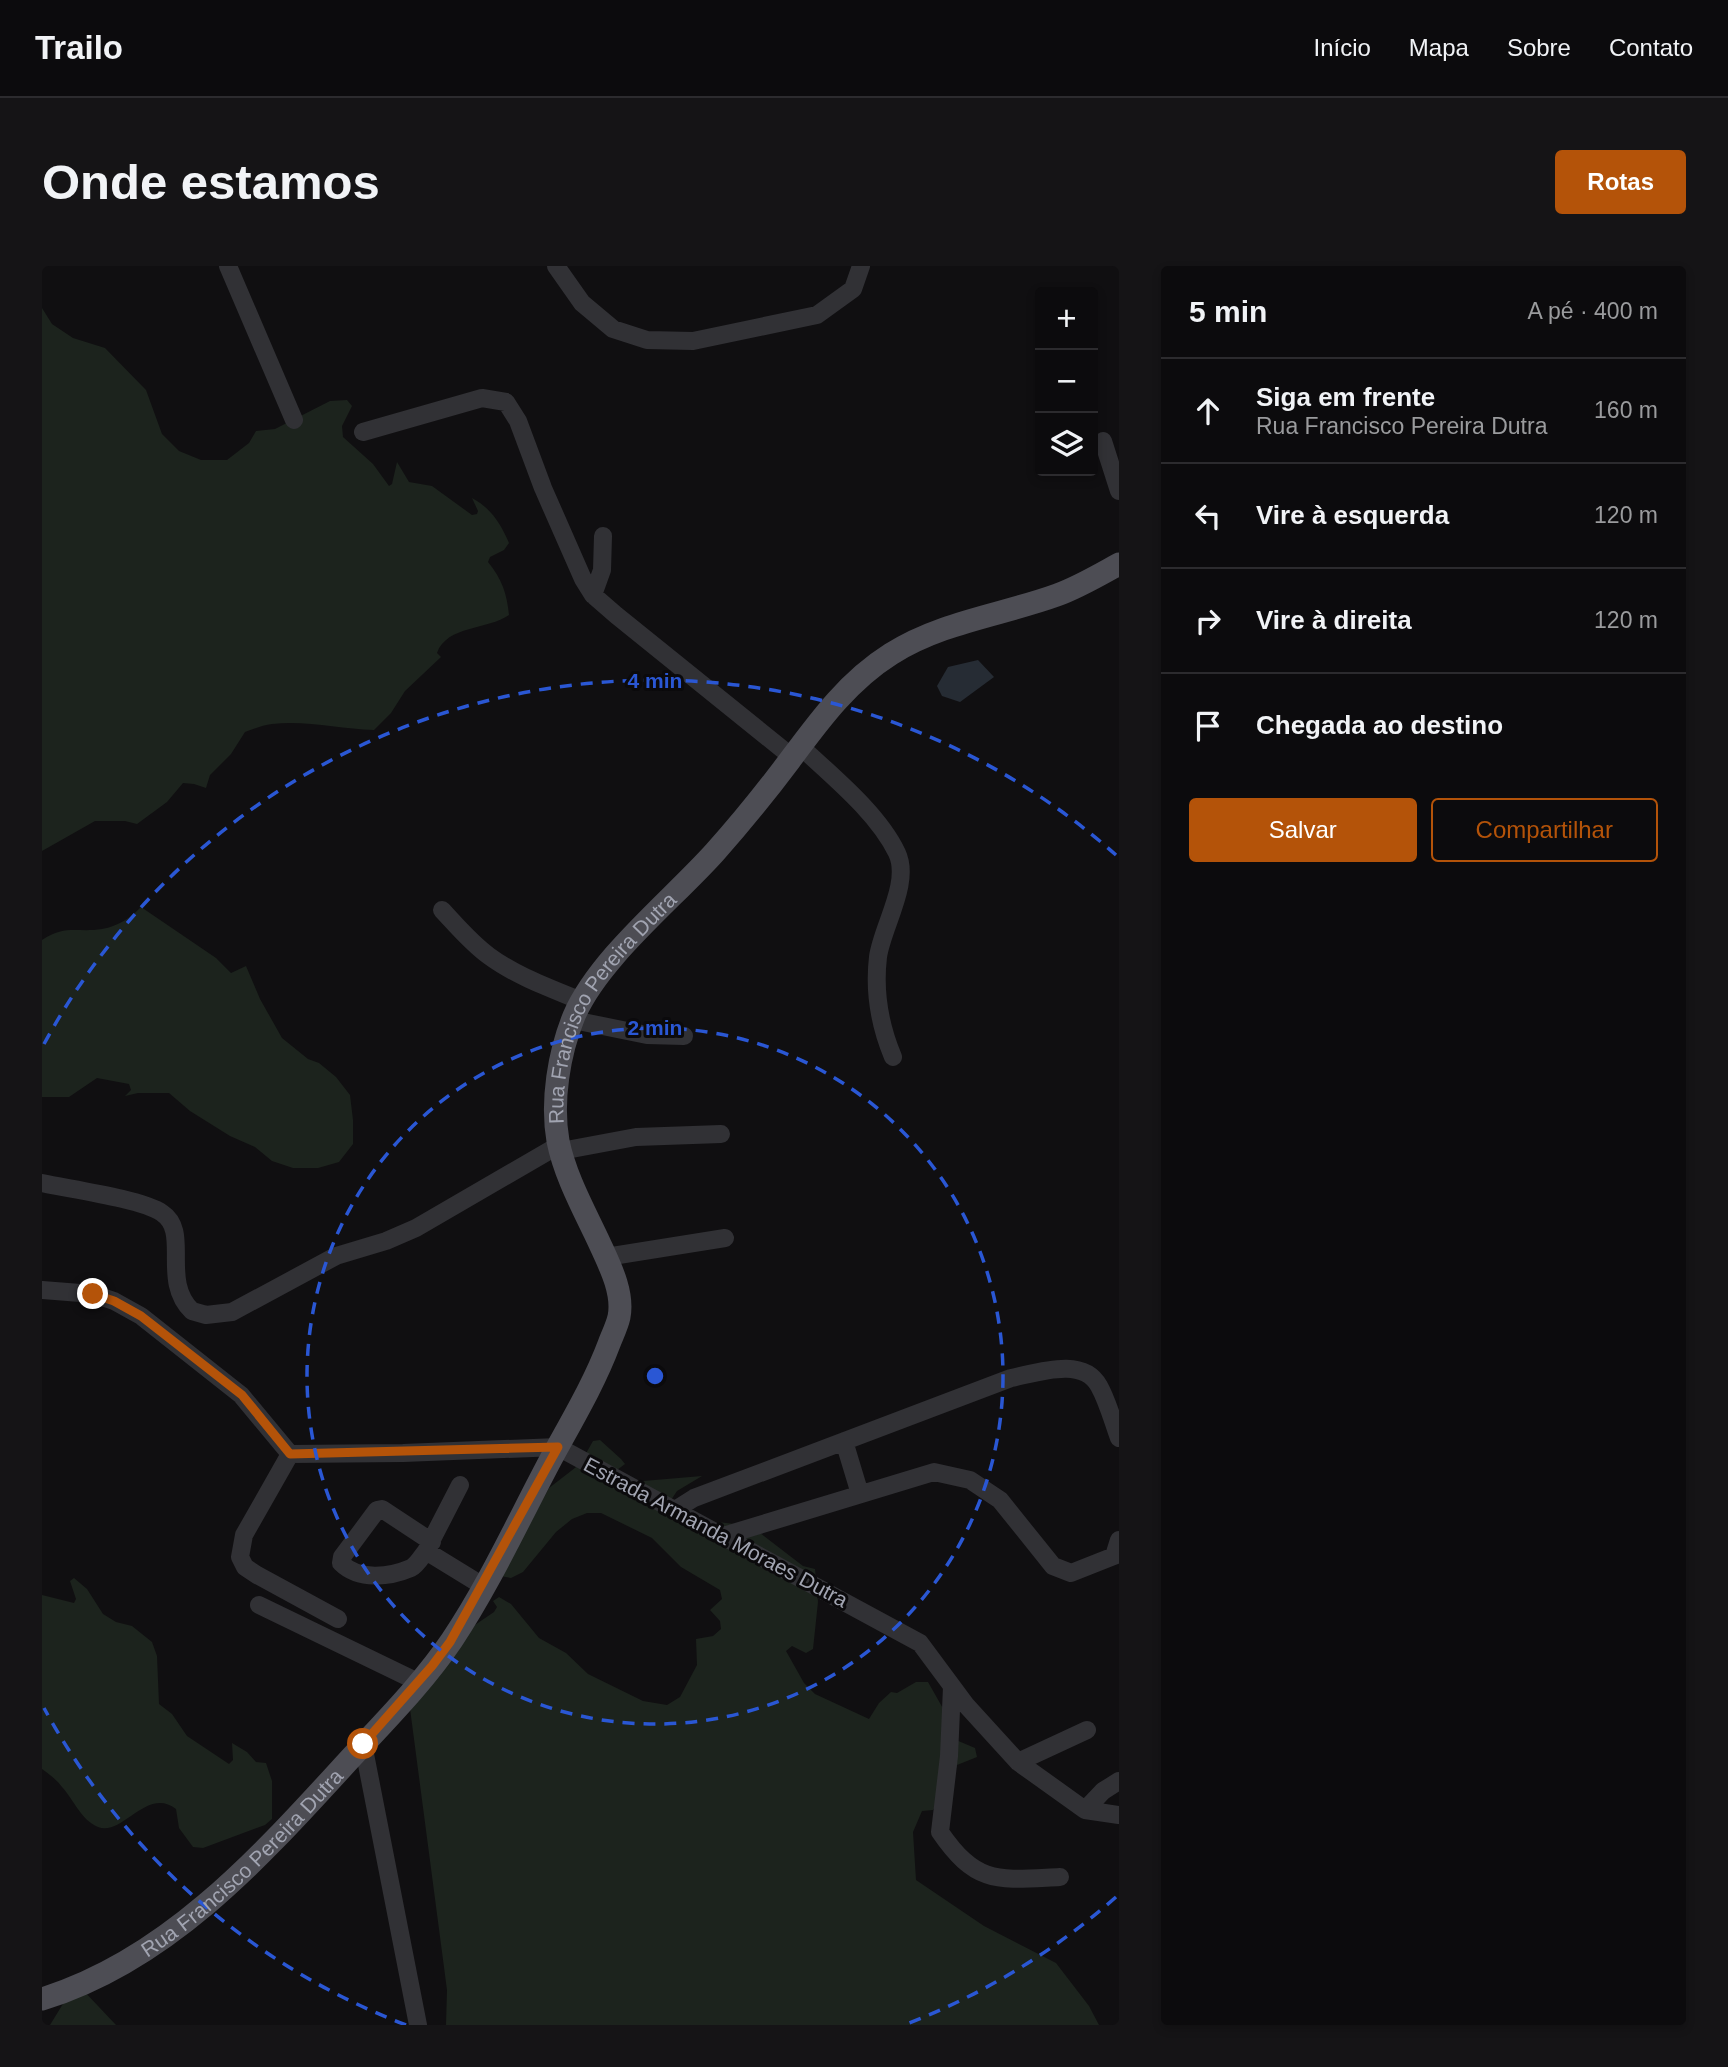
<!DOCTYPE html>
<html lang="pt">
<meta charset="utf-8">
<style>
body{margin:0;font-family:Arial,sans-serif;background:#151416;color:#f1f3f6}
.controls{position:absolute;right:21px;top:21px;display:grid;overflow:hidden;border-radius:7px;box-shadow:0 4px 10px #0003}
.controls button{width:63px;height:63px;display:grid;place-items:center;padding:0;border:0;border-bottom:2px solid #2c2b2e;background:#0c0b0d;color:#f1f3f6;font:35px sans-serif}
.stop{position:absolute;width:21px;height:21px;margin:-16px;border:5px solid #b45309;border-radius:50%;background:#fff}
.stop.end{background:#b45309;border-color:#fff;box-shadow:0 2px 7px #0008}
.list{margin:0;padding:0;list-style:none}
h2{display:flex;justify-content:space-between;align-items:center;height:91px;margin:0;padding:0 28px;font-size:30px}
h2 small{font-size:23px;font-weight:400;color:#9a9b9d}
.list li{display:grid;grid-template-columns:46px 1fr auto;gap:21px;align-items:center;box-sizing:border-box;height:105px;padding:0 28px;border-top:2px solid #2c2b2e}
.list b{display:block;font-size:26px;white-space:nowrap}
.list p{margin:0;font-size:23px;white-space:nowrap;color:#9a9b9d}
.list em{font-size:23px;font-style:normal;color:#9a9b9d}
.actions{display:flex;gap:14px;padding:21px 28px}
.actions a{flex:1;padding:16px 0;border:2px solid #b45309;border-radius:7px;text-align:center;font-size:24px;color:#b45309}
.actions .main{background:#b45309;color:#fff}
.icon{flex:none;width:38px;height:38px;fill:none;stroke:currentColor;stroke-width:2;stroke-linecap:round;stroke-linejoin:round}
.map{position:relative;flex:none;width:1077px;height:1759px;overflow:hidden;border-radius:7px}
header{display:flex;align-items:center;gap:42px;box-sizing:border-box;height:98px;padding:0 35px;background:#0c0b0d;border-bottom:2px solid #2c2b2e}
header strong{font-size:33px}
nav{display:flex;gap:38px;margin-inline-start:auto;font-size:24px}
.intro{display:flex;align-items:center;justify-content:space-between;box-sizing:border-box;height:168px;padding:0 42px}
h1{margin:0;font-size:49px}
.button{padding:18px 32px;border-radius:7px;background:#b45309;color:#fff;font-size:24px;font-weight:700}
main{display:flex;gap:42px;padding:0 42px}
aside{flex:1;background:#0c0b0d;border-radius:7px;box-shadow:0 4px 10px #0003}
.map>svg:first-child{display:block}
</style>
<header>
<strong>Trailo</strong>
<nav><a>Início</a><a>Mapa</a><a>Sobre</a><a>Contato</a></nav>
</header>
<div class="intro"><h1>Onde estamos</h1><a class="button">Rotas</a></div>
<main>
<div class="map">
<svg width="1077" height="1759" viewBox="0 0 1077 1759">
<rect width="100%" height="100%" fill="#100f11"/>
<path fill="#1c231d" d="M0 42 10 58 31 72 63 82 104 124 120 168 137 185 159 194H185L207 177 214 165 233 163 288 135 305 134 310 140 300 160 301 171 331 198 347 220 350 218 355 196 367 216 390 220 430 249 435 248 436 245 430 232C449 242 459 258 467 277L462 284 448 291 446 296C460 313 465 328 467 349 446 364 405 359 395 387L399 391 363 425 349 447 332 464C298 463 264 454 230 458 221 459 211 463 203 466L189 488 168 509 164 522 152 518 141 517 125 536 95 558 83 555H53L0 585Z
M99 641 174 692 189 707 204 700 218 733 240 772 266 793 277 797 294 811 308 829 311 854V878L297 896 276 902H251L230 895 213 881 188 870 148 845 127 827H96L83 830 89 824 87 818 55 812 27 831H0V674C24 658 35 667 60 663 77 660 88 652 99 641Z
M558 1174 579 1193 583 1198 575 1204 591 1214 601 1215 660 1210 635 1225 629 1234 683 1276 676 1256 709 1260 761 1300 773 1303 776 1336 771 1383 764 1387 750 1380 744 1385 762 1417 773 1428 827 1453 837 1437 849 1426 855 1427 874 1416H886L907 1453V1471L933 1482 935 1491 915 1499C911 1516 901 1530 891 1544L880 1545 871 1566 874 1614 942 1660 1014 1697 1047 1740 1057 1759H404L405 1724 367 1435 424 1365 452 1346 455 1341 451 1335 457 1331 469 1338 497 1372 524 1387 546 1408 601 1435 625 1439 638 1431 655 1399 654 1373 671 1370 679 1363 678 1355 668 1344 680 1333 678 1324 639 1301 610 1272 559 1247H545L530 1253 514 1266 481 1306 469 1312 458 1310 507 1222 538 1198 551 1175Z
M32 1312 45 1323 61 1348 74 1356 90 1360 110 1376 115 1390 117 1438 130 1448 145 1470 187 1498 191 1494 190 1477 205 1486 214 1496 224 1497 230 1515V1553L223 1559 161 1582 151 1581 137 1562 134 1543C105 1520 80 1571 56 1561 39 1554 32 1534 20 1521 15 1514 7 1508 0 1503V1329L32 1337 34 1333 28 1315Z
M40 1723 74 1759H8L27 1728Z"/>
<path fill="#262c34" d="M936 394 952 411 918 436 900 430 895 420 906 401Z"/>
<g fill="none" stroke-linecap="round" stroke-linejoin="round">
<path stroke="#313135" stroke-width="18" d="M186 0 252 154
M514 0 540 37 571 63 605 74 651 75 775 49 811 23 819 0
M321 166 440 132 464 136 476 155 501 222 541 313 551 329 574 349 750 491
M1061 175 1077 225
M551 329 560 304 561 270
M758 480C790 510 836 547 855 587 869 617 840 661 836 691 832 725 838 760 851 791
M400 644C415 660 429 677 447 690 474 710 508 722 539 735
M531 754 605 769 642 770
M519 885 594 871 679 868
M0 917C27 923 100 933 120 947 149 966 118 1014 150 1045L164 1049 190 1046 294 990 344 975 374 962 517 879
M564 991 683 972
M0 1024 51 1028 72 1035 99 1050 199 1129 248 1188 361 1187 516 1181 878 1377 924 1439 976 1496 1043 1544 1077 1549
M802 1175 818 1228
M248 1188 202 1269 198 1291 203 1301 215 1309 296 1353
M418 1219 384 1285 441 1320
M633 1244 652 1232 969 1112C995 1107 1041 1090 1057 1120 1066 1136 1071 1156 1077 1172
M681 1270 892 1206 928 1214 958 1234 1011 1300 1029 1307 1072 1290 1077 1274
M384 1285C380 1290 375 1299 369 1302 348 1311 317 1315 299 1297L300 1291 335 1244 340 1243 390 1276
M217 1339 376 1416
M910 1421 907 1490 898 1566C935 1620 957 1614 1018 1611
M321 1478 376 1759
M976 1496 1045 1464
M1043 1544 1061 1525 1077 1515"/>
<path stroke="#4d4d54" stroke-width="23" id="s1" d="M0 1733C127 1694 220 1589 307 1494 342 1456 381 1417 410 1374 448 1317 477 1253 509 1193 529 1156 552 1118 567 1078 570 1070 575 1060 577 1051 582 1026 567 998 557 976 542 944 523 910 516 875 509 835 517 787 532 750 557 692 630 634 673 586 699 557 724 526 748 494 777 455 806 415 849 388 899 356 960 349 1015 329 1037 321 1057 309 1077 298"/>
</g>
<g fill="none" stroke-linecap="round" stroke-linejoin="round">
<path stroke="#b45309" stroke-width="9" d="M51 1028 72 1035 99 1050 200 1129 248 1188 516 1181 408 1376 390 1400 321 1478"/>
</g>
<g fill="none" stroke="#2a57d4" stroke-width="3.5" stroke-dasharray="12 9">
<circle cx="613" cy="1110" r="348"/>
<path d="M1074 1631A695 695 0 0 1 862 1759M364 1759A695 695 0 0 1 2 1442M2 778A695 695 0 0 1 1074 589"/>
</g>
<g text-anchor="middle" dominant-baseline="central" stroke-width="6" stroke-linejoin="round" paint-order="stroke">
<g font-size="21" fill="#a1a4b1" stroke="#0b0a0c">
<text stroke="none"><textPath href="#s1" startOffset="1255">Rua Francisco Pereira Dutra</textPath></text>
<text transform="translate(674 1266) rotate(28)">Estrada Armanda Moraes Dutra</text>
<text stroke="none"><textPath href="#s1" startOffset="245">Rua Francisco Pereira Dutra</textPath></text>
</g>
</g>
<circle cx="613" cy="1110" r="10" fill="#2a57d4" stroke="#0b0a0c" stroke-width="3.5"/>
<g font-size="21" text-anchor="middle" font-weight="bold" fill="#2a57d4" stroke="#0b0a0c" stroke-width="6" stroke-linejoin="round" paint-order="stroke">
<text x="613" y="422">4 min</text>
<text x="613" y="769">2 min</text>
</g>
</svg>
<div class="controls">
<button>+</button>
<button>−</button>
<button><svg class="icon" aria-label="layers" viewBox="0 0 24 24"><path d="M12 4l9 5-9 5-9-5zM3 14l9 5 9-5"/></svg></button>
</div>
<div class="stop" style="left:321px;top:1478px"></div>
<div class="stop end" style="left:51px;top:1028px"></div>
</div>
<aside>
<h2>5 min<small>A pé · 400 m</small></h2>
<ul class="list">
<li><svg class="icon" aria-label="ahead" viewBox="0 0 24 24"><path d="M12 20V5M6 11l6-6 6 6"/></svg><div><b>Siga em frente</b><p>Rua Francisco Pereira Dutra</p></div><em>160 m</em></li>
<li><svg class="icon" aria-label="left" viewBox="0 0 24 24"><path d="M17 20v-9H6M10 6l-5 5 5 5"/></svg><div><b>Vire à esquerda</b></div><em>120 m</em></li>
<li><svg class="icon" aria-label="right" viewBox="0 0 24 24"><path d="M7 20v-9h11M14 6l5 5-5 5"/></svg><div><b>Vire à direita</b></div><em>120 m</em></li>
<li><svg class="icon" aria-label="arrive" viewBox="0 0 24 24"><path d="M6 21V4h12l-3 4 3 4H6"/></svg><div><b>Chegada ao destino</b></div></li>
</ul>
<div class="actions"><a class="main">Salvar</a><a>Compartilhar</a></div>
</aside>
</main>
